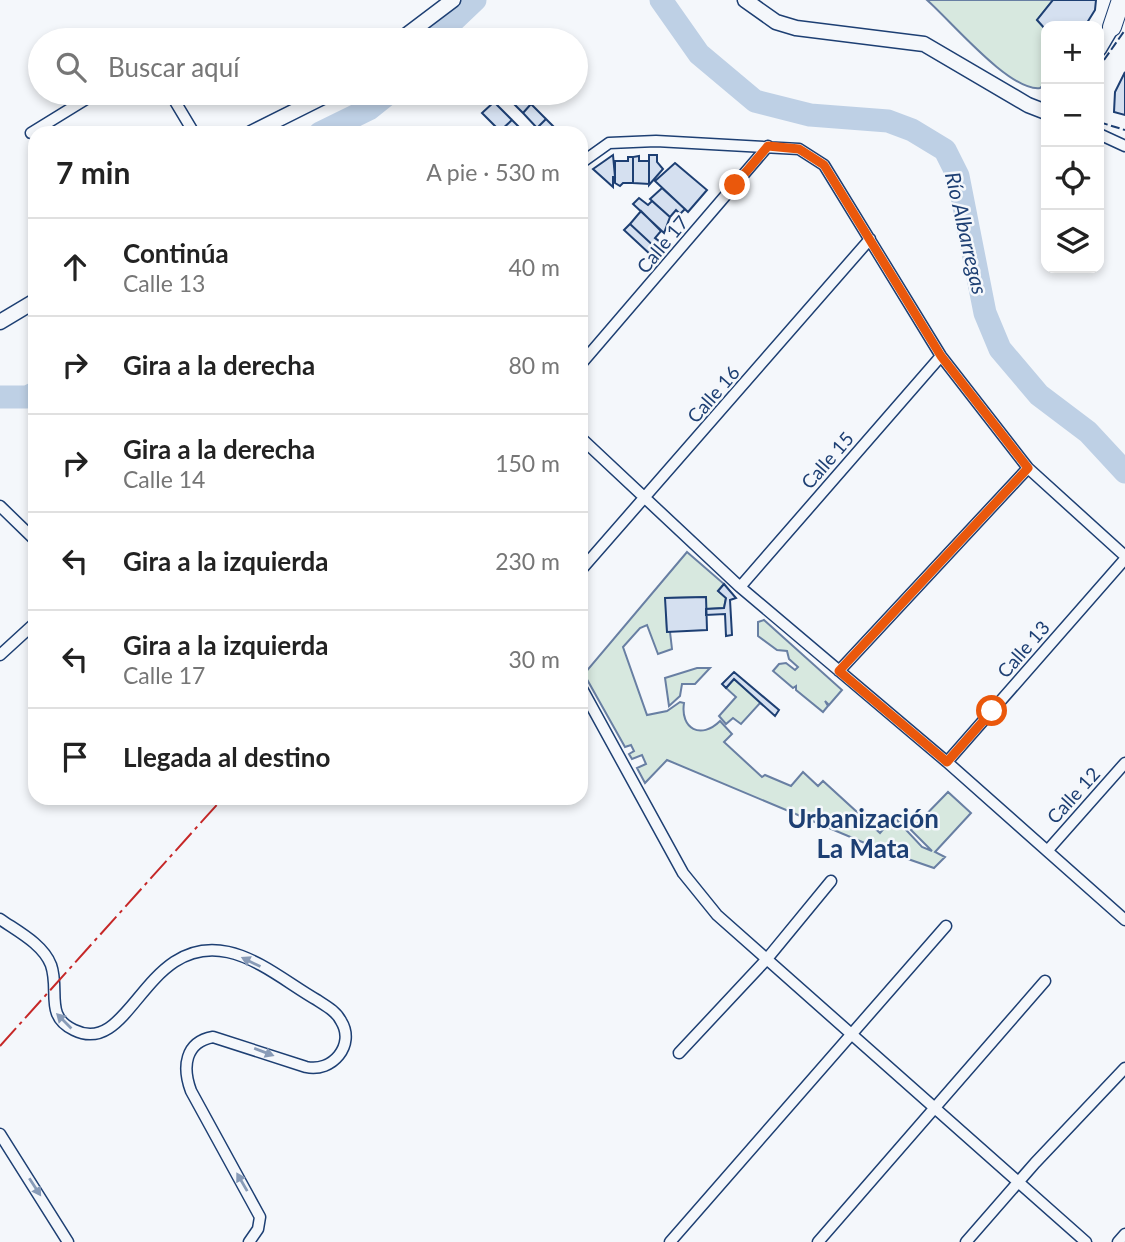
<!DOCTYPE html>
<html lang="es">
<meta charset="utf-8">
<style>
body{margin:0;font-family:Lato,sans-serif;background:#f2f2f2;color:#222}
.controls{position:absolute;right:21px;top:21px;display:grid;overflow:hidden;border-radius:14px;box-shadow:0 4px 10px #0003}
.controls button{width:63px;height:63px;display:grid;place-items:center;padding:0;border:0;border-bottom:2px solid #e0e0e0;background:#fff;color:#222;font:35px sans-serif}
.stop{position:absolute;width:21px;height:21px;margin:-16px;border:5px solid #ea580c;border-radius:50%;background:#fff}
.stop.end{background:#ea580c;border-color:#fff;box-shadow:0 2px 7px #0008}
.list{margin:0;padding:0;list-style:none}
h2{display:flex;justify-content:space-between;align-items:center;height:91px;margin:0;padding:0 28px;font-size:30px}
h2 small{font-size:23px;font-weight:400;color:#767676}
.list li{display:grid;grid-template-columns:46px 1fr auto;gap:21px;align-items:center;box-sizing:border-box;height:98px;padding:0 28px;border-top:2px solid #e0e0e0}
.list b{display:block;font-size:26px;white-space:nowrap}
.list p{margin:0;font-size:23px;white-space:nowrap;color:#767676}
.list em{font-size:23px;font-style:normal;color:#767676}
.icon{flex:none;width:38px;height:38px;fill:none;stroke:currentColor;stroke-width:2;stroke-linecap:round;stroke-linejoin:round}
.map{position:relative;flex:none;width:1125px;height:1242px;overflow:hidden}
.search{position:absolute;background:#fff;box-shadow:0 4px 10px #0003;left:28px;top:28px;width:560px;height:77px;display:flex;align-items:center;gap:18px;box-sizing:border-box;padding:0 24px;border-radius:38px;color:#767676;font-size:26px}
.panel{position:absolute;background:#fff;box-shadow:0 4px 10px #0003;left:28px;top:126px;width:560px;height:679px;border-radius:21px}
.map>svg:first-child{display:block}
</style>
<div class="map">
<svg width="1125" height="1242" viewBox="0 0 1125 1242">
<rect width="100%" height="100%" fill="#f4f7fb"/>
<path fill="#d7e8df" stroke="#687fa3" stroke-width="2" d="M927 0H1053L1037 20 1046 30V83L1040 88C1010 92 951 21 927 0Z
M687 552 724 584 718 591 726 598 724 608 706 609 705 597 666 598 667 631 670 632 672 649 658 654 647 625 640 628 623 647 647 715 667 711 680 702 684 703C680 729 701 740 720 721L732 734 724 742 762 777 765 775 791 786 803 772 818 786 823 781 880 833 894 817 922 847 932 851 911 830 948 792 971 813 935 852 945 857 934 868 879 849 667 760 645 783 637 768 646 764 642 755 632 759 629 754 634 751 631 745 625 747 584 674Z
M764 620 842 690 829 705 825 701 828 706 823 712 796 690V686L793 688 773 671 779 664 786 663 795 670 798 667 789 659 787 651 777 650 758 636V622Z
M697 668H710L695 684H682L680 696 669 706 665 678Z
M734 679 773 712 760 703 741 724 733 718 726 724 719 716 736 697 726 688Z"/>
<g fill="none" stroke-linecap="round" stroke-linejoin="round">
<path stroke="#bed0e5" stroke-width="23" d="M661 0 699 54 755 101 810 115 888 121 912 130 945 150 958 176 985 313 1000 349 1039 395 1088 432 1125 472
M433 40 475 0
M320 133 369 109 389 93
M0 397H27L35 393"/>
</g>
<path fill="#d5e0f0" stroke="#1d3f73" stroke-width="2" d="M1053 0H1096L1095 10 1085 26H1046V30L1037 20Z
M1125 72V115L1114 112 1115 92Z
M503 93H520L531 104 523 113Z
M494 102 512 120 500 131 482 113Z
M531 104 546 119 537 128 523 113Z
M546 119 560 133H542L537 128Z
M512 120 525 133 500 131Z
M613 155 615 177H613V187L593 169Z
M649 155H657V162L663 169 649 185Z
M639 156V161H649V184L633 183V157Z
M628 157H633V183H623L620 186 615 183V161H628Z
M675 163 707 190 688 212 655 181Z
M662 188 685 209 680 214 676 210 670 217 650 199Z
M639 198 648 205 652 201 670 217 664 233 633 204Z
M641 211 661 231 655 238 663 244 658 250 630 224Z
M630 224 658 250 652 256 624 230Z
M724 584 736 598 730 600 732 635 726 636 725 614 706 615V609L724 608 726 598 718 591Z
M706 597 707 630 667 632 665 598Z
M734 672 779 710 775 716 734 679 726 688 722 684Z"/>
<g fill="none" stroke-linecap="round" stroke-linejoin="round">
<g stroke="#1d3f73" stroke-width="13">
<path id="minor" d="M105 40 120 35 133 40
M170 93 194 133
M31 133 96 93
M1099 134 1125 146
M581 163 609 143 656 141 799 149 824 165 941 356 1028 468 1125 556
M581 364 768 146
M581 438 740 587 947 762 1125 920
M0 506 35 540
M581 570 870 239
M740 587 941 356
M0 655 35 623
M839 671 1028 468
M581 687 683 873 717 915 1086 1242
M947 762 1125 559
M1048 850 1125 763
M0 919C17 931 43 944 51 965 60 991 44 1016 74 1030 131 1058 144 934 228 952 260 959 289 984 317 1000 326 1006 336 1011 341 1021 356 1045 332 1073 306 1067L213 1037C185 1042 182 1067 191 1091L260 1217 258 1229 249 1242
M679 1053 766 960 831 881
M0 1134 68 1242
M670 1242 946 926
M818 1242 1045 981
M966 1242 1035 1163 1125 1068
M1118 1242 1125 1234"/>
</g>
<g stroke="#1d3f73" stroke-width="17">
<path id="tertiary" d="M745 0 776 22 796 28 924 44 1028 105 1046 112
M400 40 453 0
M1099 49 1112 27
M251 133 331 93
M0 322 35 301"/>
</g>
<g stroke="#1d3f73" stroke-width="20">
<path id="trunk" d="M1112 27 1121 0"/>
</g>
<use href="#minor" stroke="#f4f7fb" stroke-width="10"/>
<use href="#tertiary" stroke="#f4f7fb" stroke-width="14"/>
<use href="#trunk" stroke="#f4f7fb" stroke-width="18"/>
<path stroke="#1d3f73" stroke-width="2" stroke-dasharray="9 3.5" stroke-linecap="butt" d="M1104 60 1125 30
M1099 68 1100 66
M1099 122 1125 130"/>
<path stroke="#c62828" stroke-width="2" stroke-dasharray="24 5 3.5 5" stroke-linecap="butt" d="M0 1046 223 798"/>
</g>
<defs><path id="oneway-solid" d="M-6-.8H1V-3.2L6.5 0L1 3.2V.8H-6Z" transform="scale(1.75)"/></defs>
<g fill="#889bb7">
<use href="#oneway-solid" transform="translate(251 962) rotate(-154)"/>
<use href="#oneway-solid" transform="translate(64 1021) rotate(-135)"/>
<use href="#oneway-solid" transform="translate(264 1052) rotate(21)"/>
<use href="#oneway-solid" transform="translate(242 1182) rotate(-120)"/>
<use href="#oneway-solid" transform="translate(35 1187) rotate(57)"/>
</g>
<g fill="none" stroke-linecap="round" stroke-linejoin="round">
<path stroke="#ea580c" stroke-width="9" d="M735 185 768 146 799 149 824 165 941 356 1028 468 839 671 947 762 992 711"/>
</g>
<g text-anchor="middle" dominant-baseline="central" stroke-width="5" stroke-linejoin="round" paint-order="stroke">
<g font-size="19" fill="#1d3f73" stroke="#f4f7fb">
<text transform="translate(662 244) rotate(-50)">Calle 17</text>
<text transform="translate(713 394) rotate(-49)">Calle 16</text>
<text transform="translate(827 460) rotate(-49)">Calle 15</text>
<text transform="translate(1023 649) rotate(-49)">Calle 13</text>
<text transform="translate(1073 795) rotate(-48)">Calle 12</text>
</g>
<g font-size="21" font-style="italic" fill="#1d3f73" stroke="#f4f7fb">
<text transform="translate(967 233) rotate(77)">Río Albarregas</text>
</g>
<g font-size="26" font-weight="bold" fill="#1d3f73" stroke="#f4f7fb">
<text x="863" y="818">Urbanización<tspan x="863" dy="30">La Mata</tspan></text>
</g>
</g>
</svg>
<div class="controls">
<button>+</button>
<button>−</button>
<button><svg class="icon" aria-label="locate" viewBox="0 0 24 24"><circle cx="12" cy="12" r="6"/><path d="M12 2v4M12 18v4M2 12h4M18 12h4"/></svg></button>
<button><svg class="icon" aria-label="layers" viewBox="0 0 24 24"><path d="M12 4l9 5-9 5-9-5zM3 14l9 5 9-5"/></svg></button>
</div>
<div class="stop" style="left:992px;top:711px"></div>
<div class="stop end" style="left:735px;top:185px"></div>
<div class="search"><svg class="icon" aria-label="search" viewBox="0 0 24 24"><circle cx="10" cy="10" r="6"/><path d="M15 15l6 6"/></svg>Buscar aquí</div>
<section class="panel">
<h2>7 min<small>A pie · 530 m</small></h2>
<ul class="list">
<li><svg class="icon" aria-label="ahead" viewBox="0 0 24 24"><path d="M12 20V5M6 11l6-6 6 6"/></svg><div><b>Continúa</b><p>Calle 13</p></div><em>40 m</em></li>
<li><svg class="icon" aria-label="right" viewBox="0 0 24 24"><path d="M7 20v-9h11M14 6l5 5-5 5"/></svg><div><b>Gira a la derecha</b></div><em>80 m</em></li>
<li><svg class="icon" aria-label="right" viewBox="0 0 24 24"><path d="M7 20v-9h11M14 6l5 5-5 5"/></svg><div><b>Gira a la derecha</b><p>Calle 14</p></div><em>150 m</em></li>
<li><svg class="icon" aria-label="left" viewBox="0 0 24 24"><path d="M17 20v-9H6M10 6l-5 5 5 5"/></svg><div><b>Gira a la izquierda</b></div><em>230 m</em></li>
<li><svg class="icon" aria-label="left" viewBox="0 0 24 24"><path d="M17 20v-9H6M10 6l-5 5 5 5"/></svg><div><b>Gira a la izquierda</b><p>Calle 17</p></div><em>30 m</em></li>
<li><svg class="icon" aria-label="arrive" viewBox="0 0 24 24"><path d="M6 21V4h12l-3 4 3 4H6"/></svg><div><b>Llegada al destino</b></div></li>
</ul>
</section>
</div>
